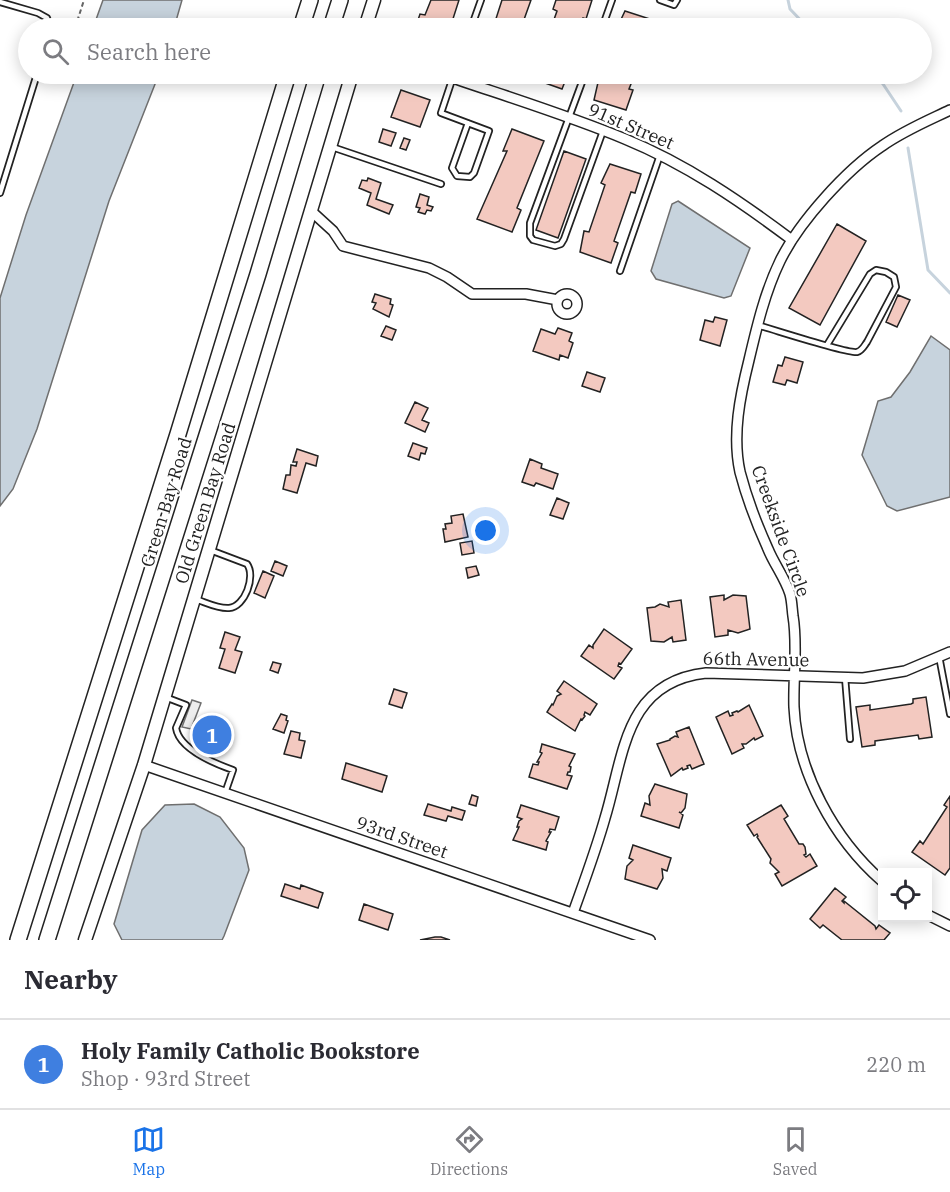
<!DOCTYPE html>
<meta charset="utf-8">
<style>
body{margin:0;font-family:"IBM Plex Serif",serif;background:#f7f7f7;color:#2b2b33}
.controls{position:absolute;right:18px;bottom:18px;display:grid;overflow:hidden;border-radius:0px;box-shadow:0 3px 15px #0003}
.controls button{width:54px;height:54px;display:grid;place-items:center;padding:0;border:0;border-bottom:2px solid #e1e1e2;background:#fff;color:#2b2b33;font:30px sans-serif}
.you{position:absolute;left:486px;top:531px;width:21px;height:21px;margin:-15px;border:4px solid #fff;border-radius:50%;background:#1a73e8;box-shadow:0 0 0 9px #1a73e833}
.badge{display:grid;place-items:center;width:39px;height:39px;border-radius:50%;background:#1a73e8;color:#fff;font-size:20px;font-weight:700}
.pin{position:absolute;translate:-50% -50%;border:3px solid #fff;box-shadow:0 2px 6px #0006}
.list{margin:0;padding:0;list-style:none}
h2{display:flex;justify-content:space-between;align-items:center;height:78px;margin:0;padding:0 24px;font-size:26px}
h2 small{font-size:20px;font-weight:400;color:#7c7c81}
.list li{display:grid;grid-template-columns:39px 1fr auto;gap:18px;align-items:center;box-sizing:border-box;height:90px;padding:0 24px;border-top:2px solid #e1e1e2}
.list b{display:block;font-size:22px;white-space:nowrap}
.list p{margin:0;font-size:20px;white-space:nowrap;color:#7c7c81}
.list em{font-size:20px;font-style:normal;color:#7c7c81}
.icon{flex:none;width:33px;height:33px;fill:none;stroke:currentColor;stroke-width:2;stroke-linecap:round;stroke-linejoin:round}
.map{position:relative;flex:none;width:950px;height:940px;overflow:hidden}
.search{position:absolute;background:#fff;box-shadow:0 3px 15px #0003;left:18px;right:18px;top:18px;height:66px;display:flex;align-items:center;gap:15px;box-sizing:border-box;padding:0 21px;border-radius:33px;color:#7c7c81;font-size:22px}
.sheet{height:168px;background:#fff}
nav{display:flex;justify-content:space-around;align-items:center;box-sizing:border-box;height:84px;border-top:2px solid #e1e1e2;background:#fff;font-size:16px;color:#7c7c81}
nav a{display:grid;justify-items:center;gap:3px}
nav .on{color:#1a73e8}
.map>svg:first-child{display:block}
</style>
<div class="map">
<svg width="950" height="940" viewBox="0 0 950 940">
<rect width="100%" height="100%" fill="#fff"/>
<path fill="#ededed" stroke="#6f6f6f" stroke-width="1.5" d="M192 700 201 703 191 729 182 727Z"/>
<path fill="#c7d3dd" stroke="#6f6f6f" stroke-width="1.5" d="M103 0H182L174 28H93Z
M77 74H159L109 201 37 429 13 489 0 506V298L26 215Z
M678 201 750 248 731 296 724 298 656 279 651 271 672 204Z
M931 336 950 350V497L897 511 887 506 862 455 878 401 891 397 910 372Z
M194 804 220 817 244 848 249 870 224 936 222 940H122L114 924 142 830 165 805Z"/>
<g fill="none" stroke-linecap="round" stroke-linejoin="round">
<path stroke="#c7d3dd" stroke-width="3" d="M788 0 790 9 808 28
M874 74 883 84 901 111
M908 148 928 270 950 293"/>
</g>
<path fill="#f3c9c0" stroke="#222" stroke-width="1.5" d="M431 0H459L451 25 454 26 453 28H418L420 24 417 23 420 14 425 15Z
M502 0H531L521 28H493Z
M556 0H592L586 19 583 18 579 28H551L557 11 553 9Z
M625 11 656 21 654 28H617Z
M532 74H568L562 89 531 78Z
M606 74H635L629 89 633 90 626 110 594 100 599 78 604 80Z
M401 90 430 100 420 127 391 117Z
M383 129 396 133 391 146 379 142Z
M512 129 544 141 517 208 521 210 512 232 477 219 507 151H503Z
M404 138 410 140 406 150 400 148Z
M564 151 586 159 558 238 536 230Z
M610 164 641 174 635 193 631 192 614 241 618 243 611 263 580 252 584 231 589 232 605 185 601 183Z
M368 178 381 183 376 199 393 205 389 214 367 205 371 193 359 188 362 180 367 181Z
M420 194 429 197 427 205 433 207 431 211 427 210 425 214 418 212 420 208 416 207Z
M837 224 866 241 820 325 789 308Z
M375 294 391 299 390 304 393 305 389 317 373 309 376 303 372 302Z
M898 295 910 300 897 327 886 322Z
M715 317 727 320 720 346 700 340 705 320 713 322Z
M386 326 396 330 392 340 381 336Z
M558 328 572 333 569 341 573 343 568 358 560 355 559 360 533 351 541 329 555 334Z
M785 357 803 362 797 383 787 380 785 385 773 382 778 365 782 366Z
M587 372 605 378 600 392 582 386Z
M415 402 428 408 422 420 429 423 425 432 405 423Z
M413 443 427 448 425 454 421 453 419 460 408 456Z
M297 449 318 456 316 466 306 463 297 493 283 489 286 475H290L291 465 296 466 297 462H293Z
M530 459 542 464 541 468 558 474 553 489 536 483 534 486 522 482Z
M557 498 569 503 563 519 550 515Z
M463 514 468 537 445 542 443 529H446L445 524 452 523 451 516Z
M472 541 474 553 462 555 460 543Z
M275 561 287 566 283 576 271 571Z
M476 566 479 575 468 578 466 568Z
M263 571 274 576 265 598 254 593Z
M724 595V600L733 595 746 596 750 629 738 633 728 630V635L715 637 710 597Z
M681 600 686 640 673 642 672 637 664 642 651 641 647 608 655 607 660 604 669 607 668 602Z
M604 629 632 649 621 664 619 663 618 666 622 668 614 679 581 656 589 645 593 648V645Z
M225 632 240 637 235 650 242 652 235 673 219 668 225 649 220 648Z
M273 662 281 664 278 673 270 670Z
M564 681 597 704 590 715 585 712 584 715 585 716 582 720 581 719 575 731 547 712 552 704 553 705 557 696 561 694 557 691Z
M394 689 407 693 402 708 389 704Z
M926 697 932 737 919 739 918 735 875 741V745L862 747 856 707 870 705V710L911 704 913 703V699Z
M749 705 763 736 755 740 754 738 746 744H742L744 748 732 754 716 717 728 711 730 716 733 715 732 713 737 711 738 712Z
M281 714 287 716 286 720 288 721 284 733 273 729Z
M201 722 230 733 224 749 195 738Z
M689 727 704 764 692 769 690 765 687 766 688 768 683 770 682 768 671 776 657 744 670 740V739L675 736 678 737 676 732Z
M291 731 300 733 299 740 305 741 301 758 284 754Z
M542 744 575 754 569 766 571 767 570 772H568L567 775 572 776 567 789 529 777 533 764 538 765 539 762H537L542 753 540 752Z
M346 763 387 776 382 792 342 779Z
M655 784 687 794 685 808 681 813 679 812 683 815 679 828 641 816 645 803 650 805 649 796Z
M472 795 478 797 476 806 469 804Z
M950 796V868L945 875 912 852 920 841 923 844 947 807 944 805Z
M428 804 451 811 452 807 465 811 462 820 448 816 446 821 424 815Z
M521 805 559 817 555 830 550 829 549 832H551L546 841 548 842 546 850 513 840 519 827H517L519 821 522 819 517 817Z
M781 805 788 816 784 819 799 844H803L805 847 806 854 804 855 806 857 810 854 817 866 782 886 775 874 779 872 770 863 771 859 757 837 758 836 757 834 754 836 747 825Z
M633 845 671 858 667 871 662 869 663 878 657 889 625 879 627 866 633 860 629 858Z
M285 884 300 889 301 885 323 893 318 908 281 896Z
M835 888 846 897 842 901 844 903V901L875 926 876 929 879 925 890 933 884 940H842L823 925 820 928 810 919Z
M364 904 393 914 388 930 359 920Z
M435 937H441L450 940H420Z"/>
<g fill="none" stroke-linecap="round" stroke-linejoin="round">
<g stroke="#222" stroke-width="8">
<path id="service" d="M660 0 674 5 677 0
M0 2 38 13 47 18 51 28
M471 28 481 0
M602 28 612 0
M454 74 441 113 489 131 474 173 470 177 457 176 452 168 468 123
M585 74 530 223V236L533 240 555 246 561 244 564 239 603 131
M332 147 441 184
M0 193 37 74
M620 271 660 155
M757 325C772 329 848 354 857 352 862 351 864 346 867 342L896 287 894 277 886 272 876 270 870 274 827 345
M195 599C205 602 218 609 229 608 245 607 256 576 247 564L210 550
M939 656 950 714
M845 677 850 739
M165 697 186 705 176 728C179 749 216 764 233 770L225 793"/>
</g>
<g stroke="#222" stroke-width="12">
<path id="minor" d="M441 74C502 95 565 114 625 139 686 164 740 201 792 240
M310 210 333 231 343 246 429 268 447 277 472 294H526L558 300
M557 304a10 10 0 1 1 20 0a10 10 0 1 1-20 0Z
M144 765 650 940
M882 881C834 839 797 772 794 707 793 677 798 646 793 616 792 609 792 601 790 594 785 578 774 564 768 549 758 527 746 495 740 472 732 435 740 396 749 360 757 326 765 292 780 261 799 222 846 170 882 146 903 131 927 121 950 110
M573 913C584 882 596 850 605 818 624 756 624 682 706 673L863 678 905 671 950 652
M928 915 950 926"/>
</g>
<g stroke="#222" stroke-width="15">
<path id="tertiary" d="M365 28 374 0
M85 940 144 765 352 74"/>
</g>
<g stroke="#222" stroke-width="18">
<path id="primary" d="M301 28 310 0
M331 28 340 0
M18 940 178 434 288 74
M47 940 258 274 318 74"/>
</g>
<path stroke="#646464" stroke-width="2" stroke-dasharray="4.5 3" stroke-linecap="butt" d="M75 28 84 0"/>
<use href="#service" stroke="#fff" stroke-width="4.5"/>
<use href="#minor" stroke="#fff" stroke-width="9"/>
<use href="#tertiary" stroke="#fff" stroke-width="12"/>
<use href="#primary" stroke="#fff" stroke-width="15"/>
</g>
<g text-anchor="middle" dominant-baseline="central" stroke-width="4.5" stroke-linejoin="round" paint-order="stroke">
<g font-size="18" fill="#222" stroke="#fff">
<text transform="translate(631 126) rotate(23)">91st Street</text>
<text transform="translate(166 502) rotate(-73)">Green Bay Road</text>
<text transform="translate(205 503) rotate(-73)">Old Green Bay Road</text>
<text transform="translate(781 531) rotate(70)">Creekside Circle</text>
<text transform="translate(756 659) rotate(1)">66th Avenue</text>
<text transform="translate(402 837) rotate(19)">93rd Street</text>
</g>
</g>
</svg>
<div class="controls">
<button><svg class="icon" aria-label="locate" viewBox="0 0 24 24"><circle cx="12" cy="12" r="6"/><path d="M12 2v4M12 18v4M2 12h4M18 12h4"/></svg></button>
</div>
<div class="you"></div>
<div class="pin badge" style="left:212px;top:735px;background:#3f7fe0">1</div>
<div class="search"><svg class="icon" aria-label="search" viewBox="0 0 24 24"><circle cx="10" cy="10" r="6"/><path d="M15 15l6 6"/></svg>Search here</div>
</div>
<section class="sheet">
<h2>Nearby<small></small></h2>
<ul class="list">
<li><span class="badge" style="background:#3f7fe0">1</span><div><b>Holy Family Catholic Bookstore</b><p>Shop · 93rd Street</p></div><em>220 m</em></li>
</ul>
</section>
<nav>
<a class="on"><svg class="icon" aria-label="map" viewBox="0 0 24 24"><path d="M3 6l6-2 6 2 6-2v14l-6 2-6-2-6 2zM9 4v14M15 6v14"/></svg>Map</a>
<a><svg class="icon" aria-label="directions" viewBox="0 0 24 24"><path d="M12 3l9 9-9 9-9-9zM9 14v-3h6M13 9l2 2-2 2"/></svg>Directions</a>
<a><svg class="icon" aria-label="saved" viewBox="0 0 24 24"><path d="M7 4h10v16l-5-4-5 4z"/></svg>Saved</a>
</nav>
